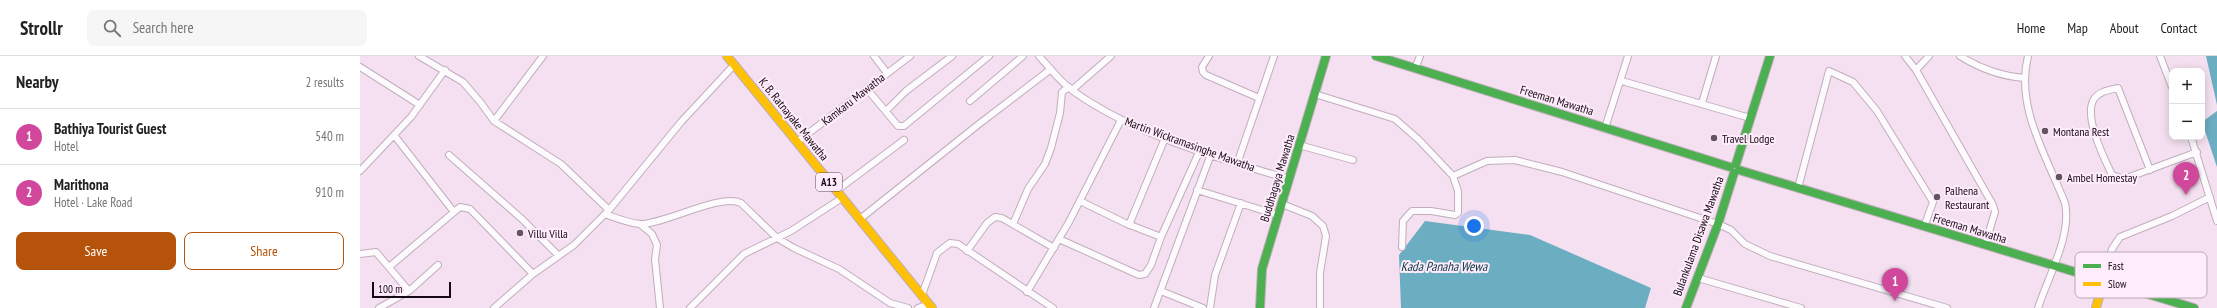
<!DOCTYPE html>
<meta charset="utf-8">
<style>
body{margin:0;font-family:"PT Sans Narrow",sans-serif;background:#f6f6f6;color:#222}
.controls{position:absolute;right:12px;top:12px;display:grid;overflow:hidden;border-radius:8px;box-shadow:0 2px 10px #0003}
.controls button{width:36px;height:36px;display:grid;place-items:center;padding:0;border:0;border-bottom:1px solid #e0e0e0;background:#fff;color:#222;font:20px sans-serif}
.scale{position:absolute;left:12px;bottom:10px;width:79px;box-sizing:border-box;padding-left:4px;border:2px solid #170915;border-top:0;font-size:11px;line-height:14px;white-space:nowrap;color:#170915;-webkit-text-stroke:3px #feecfa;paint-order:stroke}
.you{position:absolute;left:1114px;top:170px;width:14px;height:14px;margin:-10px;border:3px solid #fff;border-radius:50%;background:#1a73e8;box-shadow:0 0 0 6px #1a73e833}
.badge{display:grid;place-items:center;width:26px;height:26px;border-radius:50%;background:#b45309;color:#fff;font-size:13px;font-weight:700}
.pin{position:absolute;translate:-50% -33px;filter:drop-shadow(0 1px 2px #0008)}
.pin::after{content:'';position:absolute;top:21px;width:14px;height:12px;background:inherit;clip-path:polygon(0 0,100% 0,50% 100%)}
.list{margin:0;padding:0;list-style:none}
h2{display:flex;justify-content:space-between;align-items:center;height:52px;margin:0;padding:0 16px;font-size:17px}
h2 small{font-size:13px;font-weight:400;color:#767676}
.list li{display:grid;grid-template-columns:26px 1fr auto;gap:12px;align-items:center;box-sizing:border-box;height:56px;padding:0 16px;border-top:1px solid #e0e0e0}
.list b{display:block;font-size:15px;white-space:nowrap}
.list p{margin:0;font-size:13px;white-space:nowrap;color:#767676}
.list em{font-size:13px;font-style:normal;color:#767676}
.actions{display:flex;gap:8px;padding:12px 16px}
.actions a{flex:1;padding:9px 0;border:1px solid #b45309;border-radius:8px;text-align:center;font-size:14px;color:#b45309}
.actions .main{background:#b45309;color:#fff}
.icon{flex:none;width:22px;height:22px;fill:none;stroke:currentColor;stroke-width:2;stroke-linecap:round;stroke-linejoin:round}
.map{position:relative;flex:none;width:1857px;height:252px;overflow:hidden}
header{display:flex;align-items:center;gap:24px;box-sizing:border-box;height:56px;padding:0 20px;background:#fff;border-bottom:1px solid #e0e0e0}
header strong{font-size:19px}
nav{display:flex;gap:22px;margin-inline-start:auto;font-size:14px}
.search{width:280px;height:36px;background:#f6f6f6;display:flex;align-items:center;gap:10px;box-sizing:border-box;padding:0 14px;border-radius:8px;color:#767676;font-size:15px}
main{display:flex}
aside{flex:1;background:#fff}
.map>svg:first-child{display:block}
</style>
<header>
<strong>Strollr</strong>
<div class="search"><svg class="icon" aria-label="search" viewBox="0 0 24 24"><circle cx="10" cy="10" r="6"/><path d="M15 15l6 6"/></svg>Search here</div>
<nav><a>Home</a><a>Map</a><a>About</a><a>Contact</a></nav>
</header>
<main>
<aside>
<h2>Nearby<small>2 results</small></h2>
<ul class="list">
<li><span class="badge" style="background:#d1479c">1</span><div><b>Bathiya Tourist Guest</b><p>Hotel</p></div><em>540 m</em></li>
<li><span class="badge" style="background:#d1479c">2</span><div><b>Marithona</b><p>Hotel · Lake Road</p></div><em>910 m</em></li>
</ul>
<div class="actions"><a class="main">Save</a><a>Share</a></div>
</aside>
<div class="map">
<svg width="1857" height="252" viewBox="0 0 1857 252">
<rect width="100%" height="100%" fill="#f4e0f0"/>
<path fill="#6baec2" d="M1846 0H1857V49Z
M1857 55V111L1842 66Z
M1065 165 1170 179 1291 232 1285 252H1041L1039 199Z"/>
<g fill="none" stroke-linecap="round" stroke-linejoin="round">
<g stroke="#c0aebc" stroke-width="8">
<path id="street" d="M59 0 103 26 121 47 134 65 201 108 249 154
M514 0 527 17
M679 0C690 12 700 26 713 35 775 79 857 102 929 123
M849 0 842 11 843 16 846 19 899 42
M1545 0 1556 14 1633 149 1635 156 1625 189
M1600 0C1619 12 1641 20 1664 22
M1668 0C1655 51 1687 101 1705 147 1712 179 1688 221 1678 252
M1800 0 1812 31
M0 11 60 49
M1055 13 1060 0
M1556 14 1569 0
M1262 25 1390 62
M507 33 538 70H544L629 0
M712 34 751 0
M955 38 1035 63 1059 84 1093 120 1127 105 1155 104 1202 116 1358 168 1371 174 1385 188 1410 200 1587 252
M610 45 663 0
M1342 47 1356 0
M526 55 546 35 592 0
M134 65 183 0
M1245 72 1268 0
M34 79 94 156
M1831 81 1857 165
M437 86 550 0
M939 89 993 104
M89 99 163 164 199 200
M877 108 914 0
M1790 114 1758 32C1750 34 1739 35 1734 43 1723 60 1744 102 1752 119L1764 123 1837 96
M0 115 51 61 85 14
M1438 132 1469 15 1493 26 1517 55 1573 146 1564 171
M837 134 918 159
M476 135 544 84
M720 145 765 167 801 181
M922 148 952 160 963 170 966 180 960 217V252
M245 158C256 162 268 167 280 168 306 168 360 137 381 147L417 182 434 192 479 213 530 247 548 252
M500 163 619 68 691 13
M280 168 292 178 297 189 295 203 300 252
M653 168 668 133 685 108 691 92 700 57 702 36 709 31
M769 169 805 82
M699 183 779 219 785 218 791 209 801 181 840 94
M1042 191 1043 165 1052 155H1071L1095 159 1098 157V135L1093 120
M607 195 627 167 635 161 642 162 694 192
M0 198 16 196 49 235
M29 211 100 151 110 153 173 218
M1338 222 1441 252
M1743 226 1752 193 1760 181 1812 160 1850 141
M801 235 843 252
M667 236 709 166 761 64
M562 239 577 197 590 187 598 188 693 252
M19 252 49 235 78 209
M134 252 173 218 214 189 249 154 321 66 374 9
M330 252 384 198 431 175 482 142
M558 252 569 248
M794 252 851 98
M850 252 855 219 881 147"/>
</g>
<g stroke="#c0aebc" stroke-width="10">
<path id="fast" d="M1016 0 1370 111
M1376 108 1410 0
M1379 114 1834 252
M900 252 902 213 966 0
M1326 252 1358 168 1374 117"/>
</g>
<g stroke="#c0aebc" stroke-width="10">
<path id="slow" d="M367 0 572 252
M1736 252 1743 226"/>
</g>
<use href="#street" stroke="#fdfafd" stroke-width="6"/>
<use href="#fast" stroke="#4caf50" stroke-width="8"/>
<use href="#slow" stroke="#ffc107" stroke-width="8"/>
</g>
<g fill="#645462" stroke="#feecfa" stroke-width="1.5">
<circle cx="1685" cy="75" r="4"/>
<circle cx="1354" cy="82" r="4"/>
<circle cx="1699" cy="121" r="4"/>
<circle cx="1577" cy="141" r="4"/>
<circle cx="160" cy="177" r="4"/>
</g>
<g text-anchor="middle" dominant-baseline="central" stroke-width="4" stroke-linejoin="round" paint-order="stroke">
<rect fill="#feecfa" stroke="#5c4d5a" stroke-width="1" x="456" y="117" width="26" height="18" rx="3"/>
<g font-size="11" font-weight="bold" fill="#170915">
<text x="469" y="126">A13</text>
</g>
<g font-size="12" fill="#170915" stroke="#feecfa">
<text transform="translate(493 43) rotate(-38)">Kamkaru Mawatha</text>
<text transform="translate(1197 44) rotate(17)">Freeman Mawatha</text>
<text transform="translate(434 63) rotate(51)">K. B. Ratnayake Mawatha</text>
<text transform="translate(830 88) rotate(20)">Martin Wickramasinghe Mawatha</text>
<text transform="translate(917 122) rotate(-73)">Buddhagaya Mawatha</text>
<text transform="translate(1610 172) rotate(17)">Freeman Mawatha</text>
<text transform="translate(1338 180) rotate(-70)">Bulankulama Disawa Mawatha</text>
</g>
<g font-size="12" fill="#170915" stroke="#feecfa" text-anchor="start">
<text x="1693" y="75">Montana Rest</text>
<text x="1362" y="82">Travel Lodge</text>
<text x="1707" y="121">Ambel Homestay</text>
<text x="1585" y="134">Palhena<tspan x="1585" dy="14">Restaurant</tspan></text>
<text x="168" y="177">Villu Villa</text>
</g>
<g font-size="13" font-style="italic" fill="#073841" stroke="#feecfa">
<text x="1084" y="210">Kada Panaha Wewa</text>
</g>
</g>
<rect x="1715" y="196" width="132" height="46" rx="6" fill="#feecfa" stroke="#b9a8b5" stroke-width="1"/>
<rect x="1723" y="208" width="18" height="4" fill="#4caf50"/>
<rect x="1723" y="226" width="18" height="4" fill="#ffc107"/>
<g font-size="11" fill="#170915">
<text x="1748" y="214">Fast</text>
<text x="1748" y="232">Slow</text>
</g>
</svg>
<div class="controls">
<button>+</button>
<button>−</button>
</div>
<div class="scale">100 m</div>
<div class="you"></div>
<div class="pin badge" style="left:1535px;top:245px;background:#d1479c">1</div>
<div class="pin badge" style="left:1826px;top:139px;background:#d1479c">2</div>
</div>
</main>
